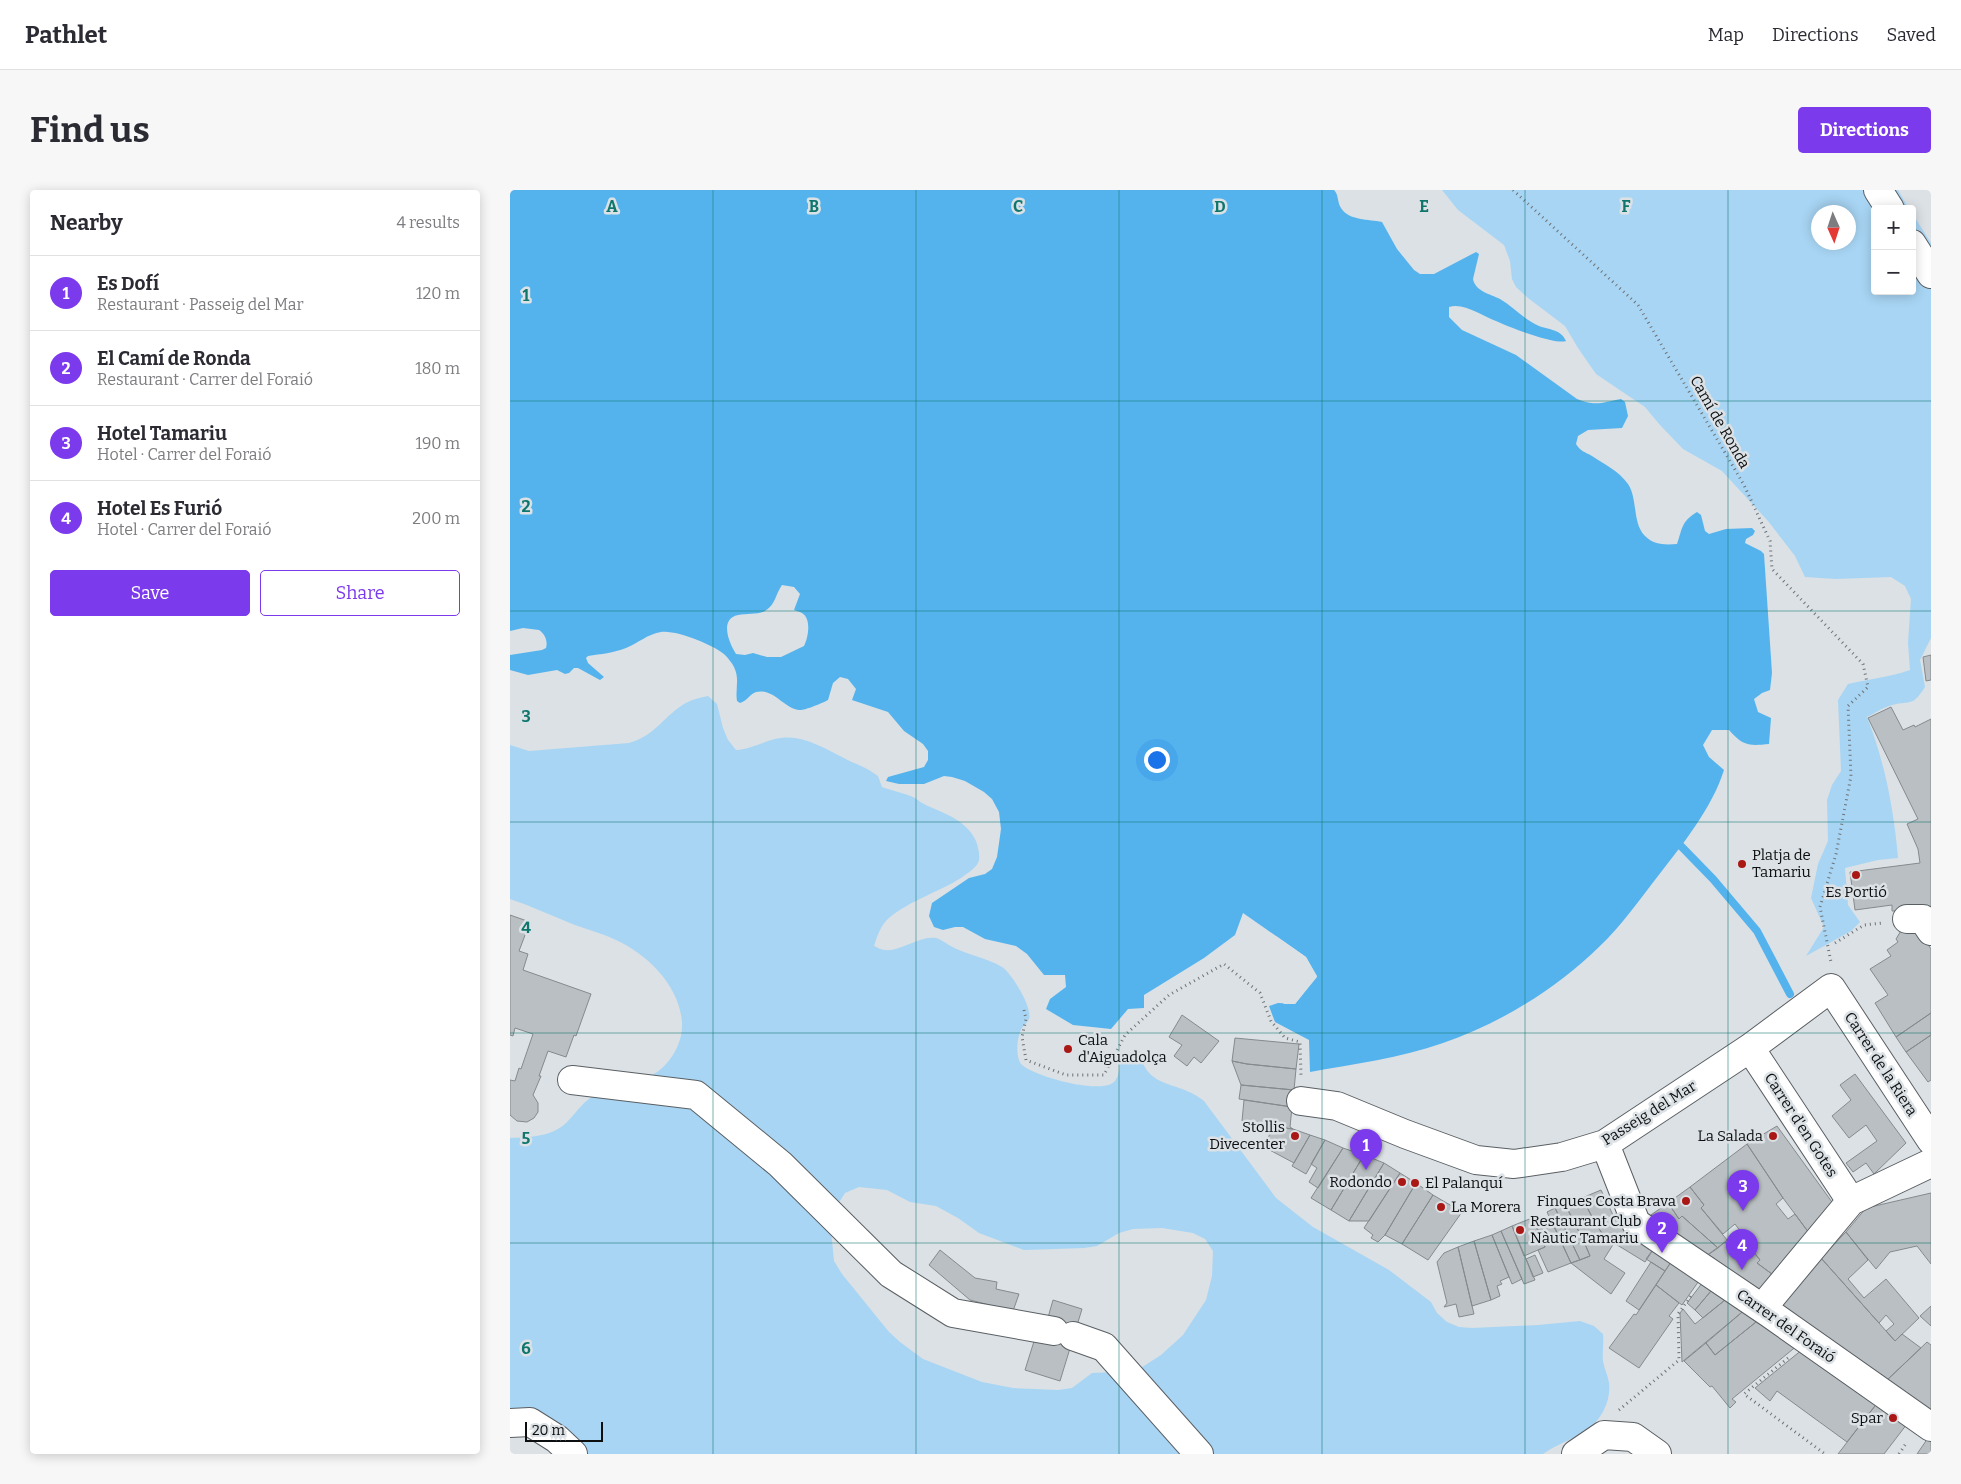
<!DOCTYPE html>
<meta charset="utf-8">
<style>
body{margin:0;font-family:Bitter,serif;background:#f7f7f7;color:#2b2b33}
.controls{position:absolute;right:15px;top:15px;display:grid;overflow:hidden;border-radius:5px;box-shadow:0 2px 12px #0003}
.controls button{width:45px;height:45px;display:grid;place-items:center;padding:0;border:0;border-bottom:1px solid #e1e1e2;background:#fff;color:#2b2b33;font:25px sans-serif}
.compass{position:absolute;left:1301px;top:15px;width:45px;height:45px;border-radius:50%;background:#fff;box-shadow:0 2px 12px #0003;rotate:177deg}
.scale{position:absolute;left:15px;bottom:12px;width:78px;box-sizing:border-box;padding-left:5px;border:2px solid #0c0e0f;border-top:0;font-size:14px;line-height:18px;white-space:nowrap;color:#0c0e0f;-webkit-text-stroke:4px #dbe1e5;paint-order:stroke}
.you{position:absolute;left:646px;top:569px;width:18px;height:18px;margin:-12px;border:4px solid #fff;border-radius:50%;background:#1a73e8;box-shadow:0 0 0 8px #1a73e833}
.badge{display:grid;place-items:center;width:32px;height:32px;border-radius:50%;background:#7c3aed;color:#fff;font-size:16px;font-weight:700}
.pin{position:absolute;translate:-50% -41px;filter:drop-shadow(0 1px 2px #0008)}
.pin::after{content:'';position:absolute;top:26px;width:18px;height:15px;background:inherit;clip-path:polygon(0 0,100% 0,50% 100%)}
.list{margin:0;padding:0;list-style:none}
h2{display:flex;justify-content:space-between;align-items:center;height:65px;margin:0;padding:0 20px;font-size:21px}
h2 small{font-size:16px;font-weight:400;color:#7c7c81}
.list li{display:grid;grid-template-columns:32px 1fr auto;gap:15px;align-items:center;box-sizing:border-box;height:75px;padding:0 20px;border-top:1px solid #e1e1e2}
.list b{display:block;font-size:19px;white-space:nowrap}
.list p{margin:0;font-size:16px;white-space:nowrap;color:#7c7c81}
.list em{font-size:16px;font-style:normal;color:#7c7c81}
.actions{display:flex;gap:10px;padding:15px 20px}
.actions a{flex:1;padding:11px 0;border:1px solid #7c3aed;border-radius:5px;text-align:center;font-size:18px;color:#7c3aed}
.actions .main{background:#7c3aed;color:#fff}
.map{position:relative;flex:none;width:1421px;height:1264px;overflow:hidden;border-radius:5px}
header{display:flex;align-items:center;gap:30px;box-sizing:border-box;height:70px;padding:0 25px;background:#fff;border-bottom:1px solid #e1e1e2}
header strong{font-size:24px}
nav{display:flex;gap:28px;margin-inline-start:auto;font-size:18px}
.intro{display:flex;align-items:center;justify-content:space-between;box-sizing:border-box;height:120px;padding:0 30px}
h1{margin:0;font-size:35px}
.button{padding:12px 22px;border-radius:5px;background:#7c3aed;color:#fff;font-size:18px;font-weight:700}
main{display:flex;gap:30px;padding:0 30px}
aside{flex:1;background:#fff;border-radius:5px;box-shadow:0 2px 12px #0003}
.map>svg:first-child{display:block}
</style>
<header>
<strong>Pathlet</strong>
<nav><a>Map</a><a>Directions</a><a>Saved</a></nav>
</header>
<div class="intro"><h1>Find us</h1><a class="button">Directions</a></div>
<main>
<aside>
<h2>Nearby<small>4 results</small></h2>
<ul class="list">
<li><span class="badge">1</span><div><b>Es Dofí</b><p>Restaurant · Passeig del Mar</p></div><em>120 m</em></li>
<li><span class="badge">2</span><div><b>El Camí de Ronda</b><p>Restaurant · Carrer del Foraió</p></div><em>180 m</em></li>
<li><span class="badge">3</span><div><b>Hotel Tamariu</b><p>Hotel · Carrer del Foraió</p></div><em>190 m</em></li>
<li><span class="badge">4</span><div><b>Hotel Es Furió</b><p>Hotel · Carrer del Foraió</p></div><em>200 m</em></li>
</ul>
<div class="actions"><a class="main">Save</a><a>Share</a></div>
</aside>
<div class="map">
<svg width="1421" height="1264" viewBox="0 0 1421 1264">
<rect width="100%" height="100%" fill="#dbe1e5"/>
<path fill="#a8d5f4" fill-rule="evenodd" d="M932 0H1388L1399 19H1365V101H1402V23L1421 53V448L1410 470 1415 497C1402 517 1402 510 1382 515 1374 517 1365 523 1357 527 1375 573 1384 620 1388 668L1368 670 1335 678 1338 715 1350 732 1341 741 1296 766 1314 737 1301 708 1308 674 1318 651 1317 610 1322 595 1331 581 1328 510 1338 494C1359 489 1380 487 1400 480L1398 453 1401 409 1395 396 1381 387 1326 389 1295 387 1285 366 1258 331 1212 281 1173 259 1150 235 1135 217 1086 184 1068 158 1055 136 1018 108 1006 97 1002 89 1000 71 994 55 948 20ZM1308 22H1338V52H1308Z
M198 506 207 514 213 538 218 550 226 560C243 559 255 550 271 548 294 545 315 559 334 568 342 573 351 575 359 580L368 586 372 597C383 601 395 603 405 608 409 611 413 614 418 616 436 624 457 631 466 651 468 657 471 667 468 673 465 679 456 684 451 688 429 702 391 714 375 732 369 740 367 747 364 756 367 757 371 760 375 760 390 762 410 745 426 748 430 749 436 753 439 755 456 765 475 767 492 777 501 782 523 818 519 829 518 832 514 835 512 838 507 846 505 866 511 874 522 886 591 905 604 892 610 886 610 874 609 866L630 861C635 900 669 890 694 911L766 1008 803 1037 879 1080 921 1112 927 1123 937 1132 949 1137 962 1138 1028 1135 1070 1131 1084 1136 1093 1144C1094 1154 1092 1164 1093 1171 1094 1178 1098 1186 1099 1193 1101 1211 1092 1229 1077 1240 1063 1249 1047 1254 1033 1264H63L0 1233V948C20 947 42 947 57 932 67 922 74 910 87 904 107 894 133 894 151 879 164 868 173 850 172 833 170 796 137 764 106 750 92 743 75 739 60 733 40 725 21 716 0 709V555L19 561 119 553C144 546 152 529 171 516 179 510 189 508 198 506ZM349 997 377 1000 400 1012 426 1016 448 1028 469 1043 514 1060 574 1058 587 1056 609 1043 623 1039 652 1038 683 1043 695 1049 703 1061 702 1086 696 1110 673 1145 651 1165 626 1181 582 1183 562 1198 548 1200 503 1198 472 1192 413 1169 390 1152 379 1142 332 1084 324 1071 321 1040 328 1014 335 1003Z"/>
<path fill="#54b3ed" fill-rule="evenodd" d="M0 0H824C829 5 827 12 831 18 839 31 859 29 872 32L887 59 904 80 910 84H924L966 62 969 64 963 89C965 101 980 104 990 109 1004 117 1013 129 1029 136 1039 140 1051 139 1056 151 1046 155 998 137 986 131 973 126 953 112 939 117V127L952 140 1006 165 1067 209C1086 217 1093 212 1111 209L1115 212 1118 226 1112 238 1078 240 1068 246 1066 254C1070 261 1075 262 1082 266 1094 274 1109 281 1118 294 1128 309 1122 333 1135 346 1144 355 1155 355 1167 354 1173 337 1171 332 1187 322L1191 325 1195 341 1199 344 1216 339 1242 338 1245 341 1243 345 1236 349 1235 353 1251 361 1254 364 1262 483 1260 500 1252 503 1244 509 1248 522 1261 528 1259 554C1239 556 1233 556 1219 540H1202L1193 555 1199 567 1214 580C1202 618 1173 654 1148 686 1130 709 1112 735 1090 756 1046 799 991 833 933 853 890 868 844 874 800 882L799 850 765 832 759 816 768 813 785 814 807 786 796 767 733 723 725 745 694 768 634 805V818L618 819 601 839 563 835 536 819 540 809 556 797 555 785H534L517 764 506 756 475 749 453 737H445L433 740 424 737 419 726 422 713 459 688 475 684 482 679 487 667 491 639 489 622 482 609 474 602 455 591 442 587 434 586 414 594H389L376 591 378 587 414 577 418 570V561L413 554 394 541 378 522 342 510 346 499 338 489 330 487 323 493 318 510C313 513 293 521 289 520 273 518 264 498 246 502 240 504 237 511 230 513L227 511C225 499 230 489 224 477 222 473 218 468 215 465 205 455 164 439 151 442 138 444 128 453 116 458 103 463 91 464 78 466L76 468 78 473 94 487 90 490 68 478H64L59 483 55 484 47 480 18 485 0 480V465L32 460 36 458C38 451 35 444 29 440L13 438 0 441ZM272 395 284 397 290 404 284 420C287 421 290 422 292 423 302 429 298 448 294 456L271 467H257L243 463 235 465 226 464C219 453 209 429 228 425 237 423 247 425 255 421 266 414 265 405 272 395Z"/>
<path fill="#dbe1e5" d="M766 746 796 767 807 787 785 814H773L776 811 784 812 804 786 795 769 765 748Z"/>
<g fill="none" stroke-linecap="round" stroke-linejoin="round">
<path stroke="#54b3ed" stroke-width="8" d="M1167 652 1203 689 1247 741 1280 804"/>
</g>
<path fill="#b9bfc2" stroke="#858a8d" d="M1421 465V490L1416 491 1413 467Z
M1381 517 1393 540 1404 535 1405 537 1421 529V721H1382V715L1345 720 1340 682 1410 673 1408 659 1397 634 1408 629 1358 528Z
M0 725 20 732 9 761 18 764 13 780 81 804 66 846 64 845 56 867 38 861 29 886H31L23 905 28 913V922L24 928 17 932 7 931 0 925V890L5 891 9 878 11 879 23 844 5 838 3 846 0 845Z
M1407 737 1421 759V823L1386 847 1365 813 1378 805 1360 779 1381 766 1377 760 1388 752 1386 749 1392 739Z
M1421 823V845L1396 862 1386 847Z
M672 825 709 851 691 873 684 867 677 876 664 866 672 855 659 847Z
M1421 845V890L1418 892 1396 862Z
M725 848 789 854 786 879 737 874 722 871Z
M722 871 737 874 786 879 784 900 731 895Z
M1345 884 1396 953 1364 984 1356 973 1343 982 1336 973 1367 951 1356 935 1339 948 1322 926 1341 910 1330 895Z
M731 895 784 900 782 917 729 909Z
M734 910 782 917 780 937 783 939 732 931Z
M1267 936 1327 1019 1302 1047 1273 1008 1237 954Z
M763 937 783 939 800 945 784 973 754 957Z
M800 945 815 950 796 984 782 976Z
M815 950 833 958 808 998 799 992 807 978 801 974Z
M1237 954 1273 1008 1266 1014 1278 1029 1285 1024 1302 1047 1266 1087 1247 1073 1250 1070 1238 1055 1240 1054 1225 1034 1213 1044 1191 1018 1194 1015 1180 997Z
M833 958 854 965 821 1020 801 1008Z
M854 965 874 973 839 1031 821 1020Z
M874 973 890 983 859 1031H839Z
M890 983 906 993 875 1045 868 1052 861 1048 863 1045 854 1038Z
M906 993 923 1005 892 1054 875 1045Z
M1180 997 1194 1015 1191 1018 1217 1050 1208 1058 1172 1026 1169 1029 1158 1013Z
M1091 1000 1103 1025 1105 1026 1106 1023 1147 1054 1135 1072 1104 1053 1094 1069 1115 1083 1101 1104 1061 1073 1080 1066 1075 1054 1092 1043 1087 1036 1072 1008Z
M1421 1003V1074L1407 1056 1380 1062 1366 1079 1336 1042 1356 1018Z
M923 1005 952 1022 918 1070 892 1054Z
M1072 1008 1087 1036 1092 1043 1075 1054 1055 1014Z
M1158 1013 1169 1029 1172 1026 1208 1058 1192 1069 1155 1043 1141 1025Z
M1055 1014 1075 1054 1080 1066 1070 1070 1045 1018Z
M1045 1018 1070 1070 1061 1073 1037 1022Z
M1022 1028 1035 1057 1014 1066 1002 1036Z
M1041 1029 1061 1073 1038 1082 1028 1060 1035 1057 1026 1035Z
M1002 1036 1025 1090 1014 1094 991 1041Z
M991 1041 1012 1089 1002 1094 982 1045Z
M1336 1042 1358 1070 1338 1089 1354 1108 1376 1089 1409 1128 1385 1151 1376 1141 1384 1134 1376 1125 1369 1133 1311 1068Z
M982 1045 999 1087 990 1091 992 1094 987 1096 990 1106 981 1110 964 1051Z
M964 1051 981 1110 962 1116 948 1057Z
M1215 1052 1228 1062 1238 1055 1250 1070 1247 1073 1266 1087 1247 1109 1192 1069Z
M1147 1054 1165 1066 1155 1081 1136 1069Z
M948 1057 964 1124 949 1127 946 1114 934 1117 937 1113 927 1072 934 1063Z
M430 1060 465 1088 487 1092 486 1099 509 1104 503 1121 460 1110 419 1075Z
M1025 1065 1033 1083 1023 1087 1016 1069Z
M1165 1066 1193 1085 1172 1115 1146 1095Z
M1311 1068 1385 1151 1392 1144 1411 1158 1376 1191 1270 1113Z
M1141 1072 1155 1081 1129 1120 1116 1111Z
M1196 1088 1206 1095 1185 1120 1177 1113Z
M1146 1095 1169 1113 1159 1126 1163 1129 1129 1178 1099 1158 1124 1124 1126 1125Z
M1206 1095 1220 1106 1193 1128 1185 1120Z
M1220 1106 1237 1118 1172 1172 1170 1123 1173 1119 1185 1134Z
M543 1110 572 1119 550 1191 515 1180 526 1145 537 1131Z
M1421 1116V1136L1410 1126Z
M1237 1118 1251 1128 1205 1165 1196 1153Z
M1251 1128 1288 1155 1222 1209 1226 1212 1220 1218 1202 1196 1200 1197 1174 1171 1196 1153 1205 1165Z
M1417 1152 1421 1155V1223L1376 1191Z
M1293 1159 1368 1212 1337 1252 1267 1201 1260 1211 1245 1198Z
M1368 1212 1397 1234 1374 1264H1328Z
M1418 1248 1421 1250V1264H1407Z"/>
<g fill="none" stroke-linecap="round" stroke-linejoin="round">
<g stroke="#5a5f63" stroke-width="30">
<path id="minor" d="M1368 0 1380 19
M1402 54 1421 84
M1397 729H1413L1421 741
M1240 858 1341 1011
M62 890 186 905 270 974 381 1084 443 1123 544 1141
M791 911 827 916 895 944 966 970 1004 974 1052 967 1095 954 1240 858 1321 798 1421 950
M1095 954 1126 1033 1259 1123 1421 1237
M1252 1118 1341 1011 1421 973
M563 1146 594 1157 689 1264
M0 1233 20 1232 47 1249 63 1264
M1066 1264 1094 1245 1123 1247 1147 1264"/>
</g>
<path stroke="#6e7274" stroke-width="3" stroke-dasharray="1 4" stroke-linecap="butt" d="M1003 0 1128 115 1234 295 1260 351 1262 379 1353 474 1358 497 1338 516 1341 586 1326 664 1310 717 1321 772
M1325 753 1354 735 1372 733
M514 820 516 829 512 847 516 870 556 885H594L615 845 659 805 714 774 750 803 761 831 775 848 790 852 791 886
M1278 1168 1234 1204 1315 1264
M1109 1220 1169 1170 1168 1124 1183 1103
M1389 1264 1397 1252"/>
<use href="#minor" stroke="#fff" stroke-width="28"/>
</g>
<path fill="none" stroke="#0f766e" stroke-width="1" stroke-opacity="0.55" d="M203 0V1264M406 0V1264M609 0V1264M812 0V1264M1015 0V1264M1218 0V1264M0 211H1421M0 421H1421M0 632H1421M0 843H1421M0 1053H1421"/>
<g fill="#aa1816" stroke="#dbe1e5" stroke-width="2">
<circle cx="1232" cy="674" r="5"/>
<circle cx="1346" cy="685" r="5"/>
<circle cx="558" cy="859" r="5"/>
<circle cx="785" cy="946" r="5"/>
<circle cx="1263" cy="946" r="5"/>
<circle cx="892" cy="992" r="5"/>
<circle cx="905" cy="993" r="5"/>
<circle cx="1176" cy="1011" r="5"/>
<circle cx="931" cy="1017" r="5"/>
<circle cx="1010" cy="1040" r="5"/>
<circle cx="1383" cy="1228" r="5"/>
</g>
<g text-anchor="middle" dominant-baseline="central" stroke-width="5" stroke-linejoin="round" paint-order="stroke">
<g font-size="15" fill="#0c0e0f" stroke="#dbe1e5">
<text transform="translate(1210 232) rotate(60)">Camí de Ronda</text>
<text transform="translate(1371 874) rotate(57)">Carrer de la Riera</text>
<text transform="translate(1139 923) rotate(-32)">Passeig del Mar</text>
<text transform="translate(1291 935) rotate(57)">Carrer d'en Gotes</text>
<text transform="translate(1276 1136) rotate(35)">Carrer del Foraió</text>
</g>
<g font-size="15" fill="#0c0e0f" stroke="#dbe1e5" text-anchor="start">
<text x="1242" y="665">Platja de<tspan x="1242" dy="17">Tamariu</tspan></text>
<text x="1346" y="702" text-anchor="middle">Es Portió</text>
<text x="568" y="850">Cala<tspan x="568" dy="17">d'Aiguadolça</tspan></text>
<text x="775" y="937" text-anchor="end">Stollis<tspan x="775" dy="17">Divecenter</tspan></text>
<text x="1253" y="946" text-anchor="end">La Salada</text>
<text x="882" y="992" text-anchor="end">Rodondo</text>
<text x="915" y="993">El Palanquí</text>
<text x="1166" y="1011" text-anchor="end">Finques Costa Brava</text>
<text x="941" y="1017">La Morera</text>
<text x="1020" y="1031">Restaurant Club<tspan x="1020" dy="17">Nàutic Tamariu</tspan></text>
<text x="1373" y="1228" text-anchor="end">Spar</text>
</g>
</g>
<g font-size="16" text-anchor="middle" font-weight="bold" fill="#0f766e" stroke="#dbe1e5" stroke-width="5" stroke-linejoin="round" paint-order="stroke">
<text x="102" y="22">A</text>
<text x="304" y="22">B</text>
<text x="508" y="22">C</text>
<text x="710" y="22">D</text>
<text x="914" y="22">E</text>
<text x="1116" y="22">F</text>
<text x="16" y="111">1</text>
<text x="16" y="322">2</text>
<text x="16" y="532">3</text>
<text x="16" y="743">4</text>
<text x="16" y="954">5</text>
<text x="16" y="1164">6</text>
</g>
</svg>
<div class="controls">
<button>+</button>
<button>−</button>
</div>
<svg class="compass" viewBox="-18 -18 36 36"><path d="M0-13l5 13h-10z" fill="#e53935"/><path d="M0 13l5-13h-10z" fill="#7c7c81"/></svg>
<div class="scale">20 m</div>
<div class="you"></div>
<div class="pin badge" style="left:856px;top:980px">1</div>
<div class="pin badge" style="left:1152px;top:1063px">2</div>
<div class="pin badge" style="left:1233px;top:1021px">3</div>
<div class="pin badge" style="left:1232px;top:1080px">4</div>
</div>
</main>
